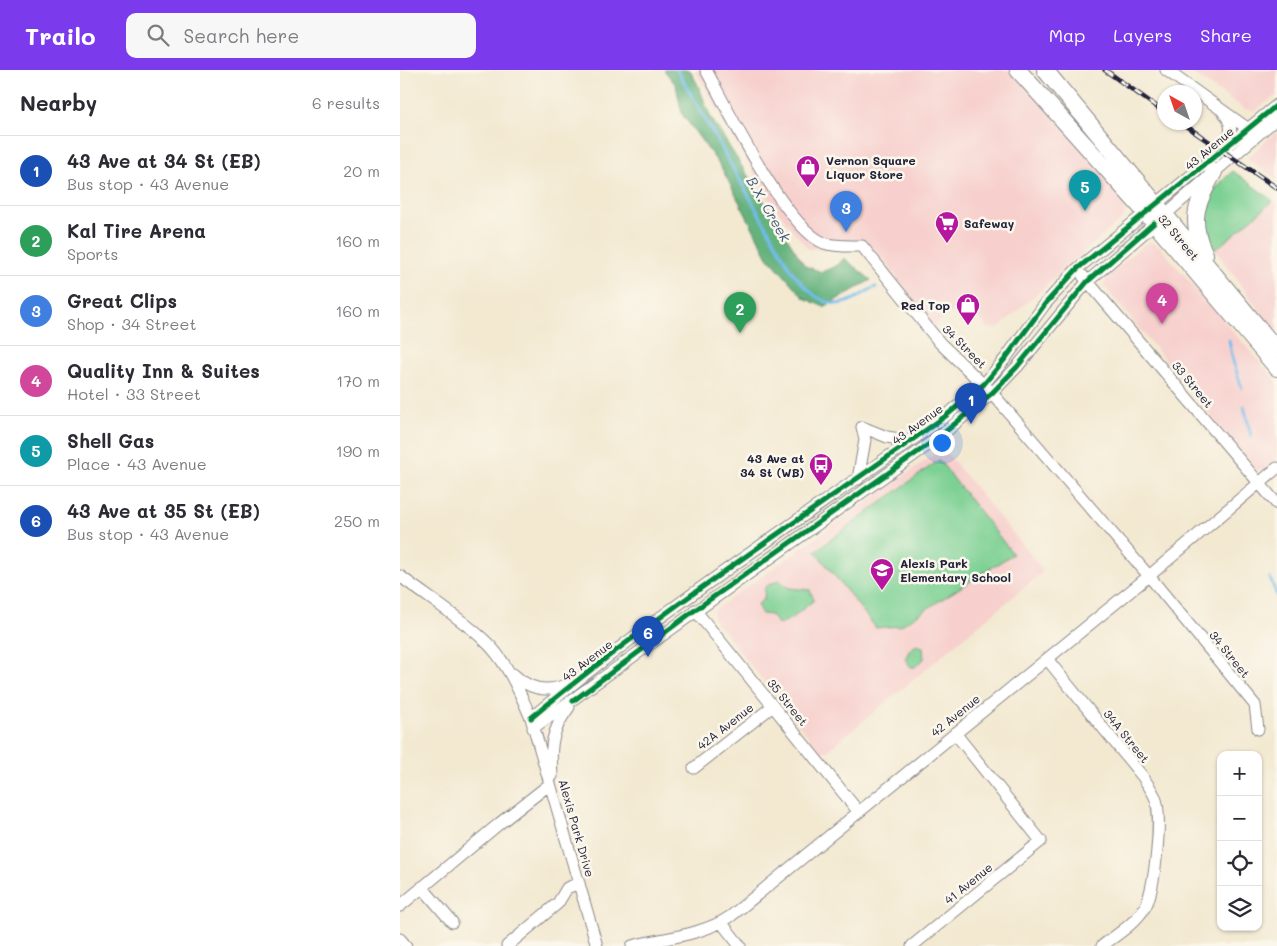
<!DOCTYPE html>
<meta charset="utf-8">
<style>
body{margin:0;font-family:Mali,sans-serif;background:#f7f7f7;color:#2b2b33}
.controls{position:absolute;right:15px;bottom:15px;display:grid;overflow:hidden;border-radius:10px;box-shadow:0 1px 4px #0004}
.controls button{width:45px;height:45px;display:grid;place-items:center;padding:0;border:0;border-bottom:1px solid #e1e1e2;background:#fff;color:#2b2b33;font:25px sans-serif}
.compass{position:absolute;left:757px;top:15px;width:45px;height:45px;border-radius:50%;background:#fff;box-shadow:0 1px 4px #0004;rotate:320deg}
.you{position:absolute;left:541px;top:372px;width:18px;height:18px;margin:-12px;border:4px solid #fff;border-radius:50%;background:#1a73e8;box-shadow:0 0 0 8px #1a73e833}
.badge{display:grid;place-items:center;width:32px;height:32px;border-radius:50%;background:#7c3aed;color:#fff;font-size:16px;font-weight:700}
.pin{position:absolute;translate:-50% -41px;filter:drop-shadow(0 1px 2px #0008)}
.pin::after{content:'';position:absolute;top:26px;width:18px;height:15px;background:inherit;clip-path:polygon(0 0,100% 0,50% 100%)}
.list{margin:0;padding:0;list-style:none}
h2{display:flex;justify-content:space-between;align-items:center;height:65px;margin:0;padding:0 20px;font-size:21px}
h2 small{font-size:16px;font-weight:400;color:#7c7c81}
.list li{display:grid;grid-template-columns:32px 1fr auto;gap:15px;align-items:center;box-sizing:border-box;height:70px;padding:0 20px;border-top:1px solid #e1e1e2}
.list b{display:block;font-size:19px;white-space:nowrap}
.list p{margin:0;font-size:16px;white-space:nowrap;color:#7c7c81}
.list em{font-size:16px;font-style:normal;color:#7c7c81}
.icon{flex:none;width:28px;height:28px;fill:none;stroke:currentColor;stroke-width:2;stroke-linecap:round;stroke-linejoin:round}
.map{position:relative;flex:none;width:877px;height:876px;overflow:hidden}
header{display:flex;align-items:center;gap:30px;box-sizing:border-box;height:70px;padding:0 25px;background:#7c3aed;color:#fff}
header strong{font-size:24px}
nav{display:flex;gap:28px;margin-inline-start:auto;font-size:18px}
.search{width:350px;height:45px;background:#f7f7f7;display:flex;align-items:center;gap:12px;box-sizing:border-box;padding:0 18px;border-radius:10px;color:#7c7c81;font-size:19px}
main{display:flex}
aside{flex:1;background:#fff}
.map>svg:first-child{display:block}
</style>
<header>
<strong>Trailo</strong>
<div class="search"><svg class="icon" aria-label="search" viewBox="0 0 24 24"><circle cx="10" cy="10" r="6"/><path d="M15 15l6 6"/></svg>Search here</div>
<nav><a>Map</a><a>Layers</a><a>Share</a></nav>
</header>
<main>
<aside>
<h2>Nearby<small>6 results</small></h2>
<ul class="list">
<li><span class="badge" style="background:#1a4fb4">1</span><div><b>43 Ave at 34 St (EB)</b><p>Bus stop · 43 Avenue</p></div><em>20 m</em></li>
<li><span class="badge" style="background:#2e9e5b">2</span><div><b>Kal Tire Arena</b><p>Sports</p></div><em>160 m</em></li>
<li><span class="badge" style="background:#3f7fe0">3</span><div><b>Great Clips</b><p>Shop · 34 Street</p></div><em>160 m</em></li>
<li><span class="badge" style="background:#d1479c">4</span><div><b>Quality Inn &amp; Suites</b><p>Hotel · 33 Street</p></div><em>170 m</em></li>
<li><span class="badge" style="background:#0f9aa8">5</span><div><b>Shell Gas</b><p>Place · 43 Avenue</p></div><em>190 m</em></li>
<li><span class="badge" style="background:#1a4fb4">6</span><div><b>43 Ave at 35 St (EB)</b><p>Bus stop · 43 Avenue</p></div><em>250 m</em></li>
</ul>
</aside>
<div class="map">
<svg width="877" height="876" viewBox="0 0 877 876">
<rect width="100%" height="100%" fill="#fbf7ec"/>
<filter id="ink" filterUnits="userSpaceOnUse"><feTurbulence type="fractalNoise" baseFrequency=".02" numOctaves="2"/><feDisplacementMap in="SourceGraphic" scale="10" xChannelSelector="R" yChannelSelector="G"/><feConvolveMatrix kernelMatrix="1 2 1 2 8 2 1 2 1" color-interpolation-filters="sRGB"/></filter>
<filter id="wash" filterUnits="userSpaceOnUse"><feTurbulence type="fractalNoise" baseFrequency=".0096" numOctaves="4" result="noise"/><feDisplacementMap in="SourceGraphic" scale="20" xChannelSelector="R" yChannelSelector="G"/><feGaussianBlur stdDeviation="1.12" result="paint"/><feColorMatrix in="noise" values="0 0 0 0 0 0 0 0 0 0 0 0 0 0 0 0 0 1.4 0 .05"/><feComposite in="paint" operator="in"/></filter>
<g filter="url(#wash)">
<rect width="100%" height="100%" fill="#f3e9d1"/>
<path fill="#f7d0cd" d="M295 0H608L650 43 724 131 725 146 597 259 587 258 565 231 533 257 476 179H408L368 129Z
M787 0H877V25L855 41 845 39Z
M877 61V110L847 88Z
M873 131 877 134V264L815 180Z
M750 172 759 176 877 312V389L864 400H857L850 393 704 216 705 209 713 201 743 175Z
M543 378 642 499V503L427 681 421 682 317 553 313 547V541Z"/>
<path fill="#7cd093" stroke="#4f7967" d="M833 101 873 131 815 180C791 150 808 122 833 101Z
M539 390 613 484 500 556 476 558 415 481Z
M379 510 389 518 410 520 414 530 392 548 380 554 376 552 371 545 362 544 357 535 364 529 365 517Z
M517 575 523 577 524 589 515 597H511L505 589 510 579Z"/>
<path fill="#65b27d" stroke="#446a5c" d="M264 0H290L299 17 310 46 405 196 422 202 438 195 444 188 471 210 424 237 404 228 368 187 321 97 282 44 276 15Z"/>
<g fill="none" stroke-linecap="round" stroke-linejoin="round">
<path stroke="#73bcec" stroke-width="3" d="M277 0 391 200C406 219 425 243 452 230 461 226 467 220 476 217
M829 270 833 291 842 318
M844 336 851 366
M870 508 877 526"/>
</g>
</g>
<g filter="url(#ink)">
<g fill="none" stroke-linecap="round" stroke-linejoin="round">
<g stroke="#8a8686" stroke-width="13">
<path id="minor" d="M306 0C327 38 386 159 424 173 436 177 450 176 462 176L540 273 592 323 749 506 855 635 858 659
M766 0 854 63
M824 43C833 54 831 62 828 76
M683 206 877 434
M462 357 487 367 511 371
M458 409 465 370 462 357
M0 506C27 527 58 546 83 569 106 589 119 621 131 648L197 876
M295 540 458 741
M647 589 743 707C747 714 752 720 755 727 763 745 755 820 745 837 736 853 716 865 702 876
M113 604C129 619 145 623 166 615
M131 648C263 538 408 445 547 345L584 314 605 289 645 234 677 199 877 35
M133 658 539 367 592 323 617 297 687 212 877 48
M294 698 373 636
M152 706C150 677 151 661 169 637
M22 817 52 852
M0 836 100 753 150 714
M321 852 340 876
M0 869 6 876
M107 876 158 833 167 818 179 813
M232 876C263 868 304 865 331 846L749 506 877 398
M512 876 641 771 555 663"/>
</g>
<g stroke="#8a8686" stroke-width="18">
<path id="highway" d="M618 0 746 143 877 298
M645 0 877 280
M805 184C788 150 797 132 814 102"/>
</g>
<use href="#minor" stroke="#fff" stroke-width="11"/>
<use href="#highway" stroke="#fff" stroke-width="16"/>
<g stroke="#22223b" stroke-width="5">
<path id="rail" d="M705 0 764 42
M780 52 877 118"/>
</g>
<use href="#rail" stroke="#fbf7ec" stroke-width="3" stroke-dasharray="9" stroke-linecap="butt"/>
<g stroke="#fbf7ec" stroke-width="8">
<path id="cycleway" d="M173 631 295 540 539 367 592 323 617 297 687 212 754 153
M131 648C263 538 408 445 547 345L584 314 605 289 645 234 677 199 877 35"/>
</g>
<use href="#cycleway" stroke="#00873e" stroke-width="5"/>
</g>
</g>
<defs>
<g id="shop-pin" transform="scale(1.25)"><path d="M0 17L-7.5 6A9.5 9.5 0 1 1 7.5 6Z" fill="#b5179e" stroke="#fbf7ec"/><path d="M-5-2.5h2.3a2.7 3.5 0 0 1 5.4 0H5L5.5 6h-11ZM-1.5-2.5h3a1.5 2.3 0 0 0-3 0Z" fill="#fff"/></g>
<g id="supermarket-pin" transform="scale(1.25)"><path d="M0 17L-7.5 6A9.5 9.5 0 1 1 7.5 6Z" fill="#b5179e" stroke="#fbf7ec"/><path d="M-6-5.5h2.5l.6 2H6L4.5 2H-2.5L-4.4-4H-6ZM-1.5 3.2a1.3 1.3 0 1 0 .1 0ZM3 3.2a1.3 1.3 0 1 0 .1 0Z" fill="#fff"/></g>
<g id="bus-pin" transform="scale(1.25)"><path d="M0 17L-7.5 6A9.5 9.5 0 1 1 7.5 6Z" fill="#b5179e" stroke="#fbf7ec"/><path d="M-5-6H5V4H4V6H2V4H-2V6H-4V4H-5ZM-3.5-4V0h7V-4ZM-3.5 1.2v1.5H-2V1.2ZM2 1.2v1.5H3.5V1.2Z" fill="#fff"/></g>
<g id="school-pin" transform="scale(1.25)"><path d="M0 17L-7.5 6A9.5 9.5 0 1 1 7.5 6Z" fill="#b5179e" stroke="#fbf7ec"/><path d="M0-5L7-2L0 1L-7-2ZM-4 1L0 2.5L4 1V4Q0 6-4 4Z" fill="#fff"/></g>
</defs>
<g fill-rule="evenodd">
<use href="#shop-pin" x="408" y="97"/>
<use href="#supermarket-pin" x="547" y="153"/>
<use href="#shop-pin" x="568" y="235"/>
<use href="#bus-pin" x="421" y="395"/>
<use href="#school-pin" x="482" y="500"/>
</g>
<g text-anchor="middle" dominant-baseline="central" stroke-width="5" stroke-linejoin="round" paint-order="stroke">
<g font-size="12" fill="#22223b" stroke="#fbf7ec">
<text transform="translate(809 78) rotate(-40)">43 Avenue</text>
<text transform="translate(779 167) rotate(50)">32 Street</text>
<text transform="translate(565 276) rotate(45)">34 Street</text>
<text transform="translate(793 314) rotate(50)">33 Street</text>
<text transform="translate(517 354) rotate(-36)">43 Avenue</text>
<text transform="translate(830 584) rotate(51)">34 Street</text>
<text transform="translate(187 590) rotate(-37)">43 Avenue</text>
<text transform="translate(388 632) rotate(51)">35 Street</text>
<text transform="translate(555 645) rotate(-39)">42 Avenue</text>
<text transform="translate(325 656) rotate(-38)">42A Avenue</text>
<text transform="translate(727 666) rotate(51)">34A Street</text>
<text transform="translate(177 758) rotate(74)">Alexis Park Drive</text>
<text transform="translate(568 813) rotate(-39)">41 Avenue</text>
</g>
<g font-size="12" font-weight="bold" fill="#22223b" stroke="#fbf7ec" text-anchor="start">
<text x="426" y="90">Vernon Square<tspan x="426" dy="14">Liquor Store</tspan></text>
<text x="564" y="153">Safeway</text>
<text x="550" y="235" text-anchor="end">Red Top</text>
<text x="404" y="388" text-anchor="end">43 Ave at<tspan x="404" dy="14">34 St (WB)</tspan></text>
<text x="500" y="493">Alexis Park<tspan x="500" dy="14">Elementary School</tspan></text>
</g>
<g font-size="14" font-style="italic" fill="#3e5879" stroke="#fbf7ec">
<text transform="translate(369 139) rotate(60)">B.X. Creek</text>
</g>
</g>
</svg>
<div class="controls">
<button>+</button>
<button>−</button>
<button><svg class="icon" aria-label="locate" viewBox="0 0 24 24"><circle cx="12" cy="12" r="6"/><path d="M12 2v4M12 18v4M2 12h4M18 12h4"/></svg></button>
<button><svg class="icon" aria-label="layers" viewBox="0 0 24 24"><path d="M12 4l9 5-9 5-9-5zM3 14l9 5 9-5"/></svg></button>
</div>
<svg class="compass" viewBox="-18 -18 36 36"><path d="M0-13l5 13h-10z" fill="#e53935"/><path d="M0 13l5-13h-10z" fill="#7c7c81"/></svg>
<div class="you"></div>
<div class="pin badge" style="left:571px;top:354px;background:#1a4fb4">1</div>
<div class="pin badge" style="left:340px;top:263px;background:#2e9e5b">2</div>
<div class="pin badge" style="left:446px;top:162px;background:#3f7fe0">3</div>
<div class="pin badge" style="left:762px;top:254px;background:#d1479c">4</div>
<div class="pin badge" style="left:685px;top:141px;background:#0f9aa8">5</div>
<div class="pin badge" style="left:248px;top:587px;background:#1a4fb4">6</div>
</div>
</main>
